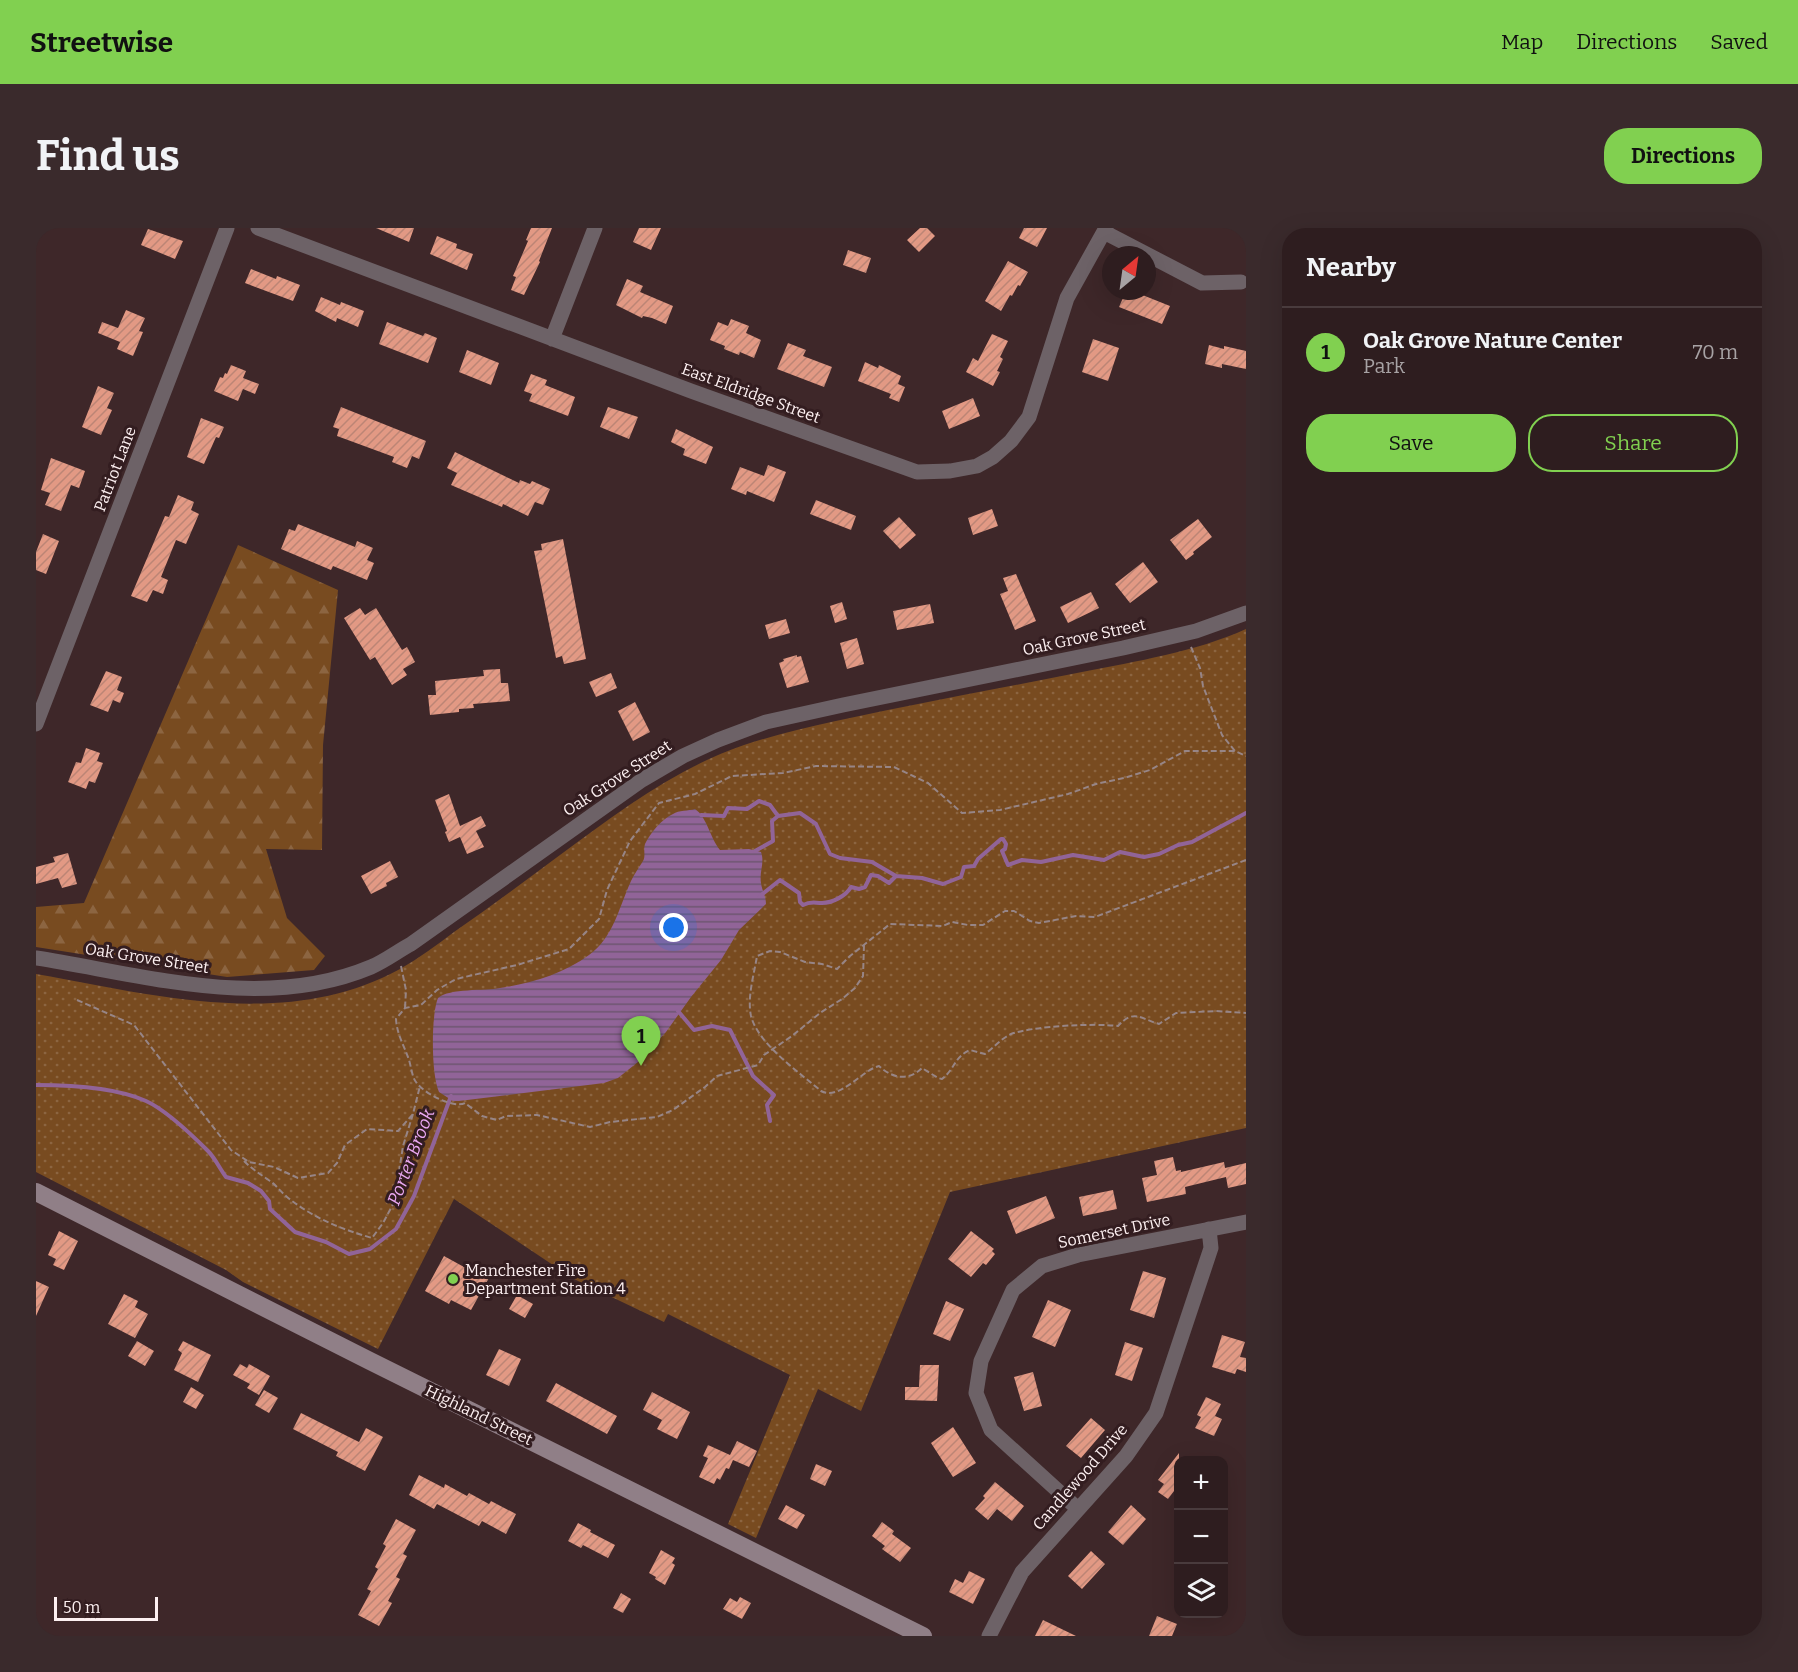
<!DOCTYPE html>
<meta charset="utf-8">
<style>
body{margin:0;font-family:Bitter,serif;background:#3a2a2c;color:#f1f3f6}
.controls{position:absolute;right:18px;bottom:18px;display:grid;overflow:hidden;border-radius:12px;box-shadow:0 6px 24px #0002}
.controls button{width:54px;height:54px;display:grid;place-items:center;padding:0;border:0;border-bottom:2px solid #493b3d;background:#2e1d1f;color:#f1f3f6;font:30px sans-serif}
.compass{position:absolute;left:1066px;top:18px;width:54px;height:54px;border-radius:50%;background:#2e1d1f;box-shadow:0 6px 24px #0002;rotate:29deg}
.scale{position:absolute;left:18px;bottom:15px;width:104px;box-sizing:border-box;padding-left:6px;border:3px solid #fdf0f1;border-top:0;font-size:16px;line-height:21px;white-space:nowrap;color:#fdf0f1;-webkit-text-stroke:4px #331d20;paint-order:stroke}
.you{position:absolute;left:638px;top:700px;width:21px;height:21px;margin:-15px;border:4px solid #fff;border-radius:50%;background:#1a73e8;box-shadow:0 0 0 9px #1a73e833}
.badge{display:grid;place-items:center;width:39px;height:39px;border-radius:50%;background:#81d050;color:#111;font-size:20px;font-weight:700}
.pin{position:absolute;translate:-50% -50px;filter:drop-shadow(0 2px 3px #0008)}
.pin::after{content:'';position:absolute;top:32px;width:21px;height:18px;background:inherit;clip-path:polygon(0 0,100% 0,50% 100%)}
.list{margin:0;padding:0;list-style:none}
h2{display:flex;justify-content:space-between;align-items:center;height:78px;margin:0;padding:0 24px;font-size:26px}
h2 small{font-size:20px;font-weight:400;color:#a7a2a4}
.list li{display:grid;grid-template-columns:39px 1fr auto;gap:18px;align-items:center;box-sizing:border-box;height:90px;padding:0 24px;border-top:2px solid #493b3d}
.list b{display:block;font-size:22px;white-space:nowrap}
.list p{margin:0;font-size:20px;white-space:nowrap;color:#a7a2a4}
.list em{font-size:20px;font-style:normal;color:#a7a2a4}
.actions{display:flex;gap:12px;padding:18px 24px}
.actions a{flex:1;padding:14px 0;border:2px solid #81d050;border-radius:24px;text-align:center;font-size:21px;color:#81d050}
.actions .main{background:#81d050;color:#111}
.icon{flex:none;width:33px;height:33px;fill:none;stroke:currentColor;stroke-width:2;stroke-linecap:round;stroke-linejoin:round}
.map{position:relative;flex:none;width:1210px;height:1408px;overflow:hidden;border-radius:24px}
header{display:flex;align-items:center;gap:36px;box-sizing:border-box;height:84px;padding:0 30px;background:#81d050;color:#111}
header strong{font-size:28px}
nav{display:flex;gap:33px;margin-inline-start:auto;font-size:21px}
.intro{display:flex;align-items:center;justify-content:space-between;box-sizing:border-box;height:144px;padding:0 36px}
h1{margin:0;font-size:42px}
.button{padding:15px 27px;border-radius:24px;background:#81d050;color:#111;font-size:21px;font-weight:700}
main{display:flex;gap:36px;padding:0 36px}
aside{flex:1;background:#2e1d1f;border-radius:24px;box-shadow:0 6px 24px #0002}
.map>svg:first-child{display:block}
</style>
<header>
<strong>Streetwise</strong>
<nav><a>Map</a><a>Directions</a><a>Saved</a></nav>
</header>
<div class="intro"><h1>Find us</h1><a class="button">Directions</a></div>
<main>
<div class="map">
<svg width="1210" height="1408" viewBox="0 0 1210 1408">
<defs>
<pattern id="forest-firs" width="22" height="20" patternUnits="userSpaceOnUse" patternTransform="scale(1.5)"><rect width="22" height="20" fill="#784b20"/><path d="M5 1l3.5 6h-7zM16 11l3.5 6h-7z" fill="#8c6541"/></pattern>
<pattern id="park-dots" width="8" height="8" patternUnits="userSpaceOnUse" patternTransform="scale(1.5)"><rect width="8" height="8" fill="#784b20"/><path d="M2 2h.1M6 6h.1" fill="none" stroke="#8c6541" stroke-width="1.8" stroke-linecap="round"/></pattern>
<pattern id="water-rules" width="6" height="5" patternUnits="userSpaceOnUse" patternTransform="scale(1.5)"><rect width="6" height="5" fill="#916498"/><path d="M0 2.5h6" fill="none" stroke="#6e5670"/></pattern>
<pattern id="building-hatch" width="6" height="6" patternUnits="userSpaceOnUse" patternTransform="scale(1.5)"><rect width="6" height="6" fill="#e29984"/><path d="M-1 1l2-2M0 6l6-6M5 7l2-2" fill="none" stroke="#bc8575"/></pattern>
</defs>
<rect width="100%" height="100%" fill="#3e2729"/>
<path fill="url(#forest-firs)" d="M202 317 302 362 287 517 286 622 230 621 251 690 289 728 278 742 191 749 0 719V679L48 675Z"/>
<path fill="url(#park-dots)" d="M1210 401V900L914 964 825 1183 782 1161 720 1310 692 1296 754 1147 632 1086 628 1094 538 1051 418 971 342 1121 207 1054 190 1042 0 944V746C119 767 251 803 364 741 383 730 401 717 418 704 454 679 489 653 524 627 581 585 640 540 708 517 760 500 814 490 867 479 927 467 986 456 1046 444 1101 433 1159 424 1210 401Z"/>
<path fill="url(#water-rules)" d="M659 581C671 589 674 610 684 622L713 621 725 624C729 635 723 644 725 655 726 663 730 668 730 676L703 702 685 732 655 769 630 804 602 834 582 850 568 855 423 873H417L403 864C395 847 395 787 402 770 414 760 448 763 464 760 496 755 527 746 553 727 578 709 583 679 595 653 598 646 603 640 607 633 610 628 607 622 609 616 614 605 626 591 637 586 643 582 652 583 659 581Z"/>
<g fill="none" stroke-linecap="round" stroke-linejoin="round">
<path stroke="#916498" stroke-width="4" d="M665 587 688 588 692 580 711 581 723 573 734 577 742 588
M719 623 737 613 736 593 742 588 764 585 780 596 794 626 804 630 836 634 860 648 886 650 907 656 925 649 928 639 938 638 942 631 965 611H967L970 616 969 621 966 623 972 637 986 632 1005 634 1037 627 1068 632 1084 624 1108 629 1123 626 1142 617 1156 614 1210 585
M724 668 744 652 763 665 764 674 767 677C775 673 778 675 786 675 796 675 810 668 815 659L823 661 829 659 835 647 842 648 853 655 860 648
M642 783 658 802 676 798 694 802 717 848 738 867 731 877 734 893
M0 857C34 857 79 859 110 873 130 882 156 907 172 923 179 930 184 941 190 949L212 955 225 963 233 973 234 981 259 1004 290 1014 313 1026 334 1021 360 1001 378 968 415 868"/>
</g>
<path fill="url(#building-hatch)" d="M340 0H378L373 14Z
M495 0H516L503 33 504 34 488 67 475 62 480 49 477 48 492 13 490 12Z
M603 0H625L615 22 597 14Z
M884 0H891L899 8 883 24 871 12Z
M988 0H1011L1001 19 983 10Z
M112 1 147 13 139 31 105 17Z
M401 8 421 16 420 20 437 26 431 42 394 26Z
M812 22 835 30 830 45 807 37Z
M972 33 992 44 984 58 982 57 976 68 974 67 965 83 949 73Z
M215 41 240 51 241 48 264 57 257 73 209 55Z
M591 51 607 58 604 64 637 78 630 96 616 90 607 88 606 90 580 77Z
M1090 63H1105L1104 66 1134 78 1126 96 1083 79Z
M285 69 304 77 305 74 328 83 322 99 301 90 300 94 279 83Z
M90 82 109 90 103 103 107 104 97 128 81 121 84 114 62 105 66 94 82 100Z
M695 91 713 98 710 105 725 112 718 130 704 124 703 127 688 121 689 118 674 112 682 94 692 98Z
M351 94 387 108 389 105 401 110 392 135 343 116Z
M956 106 972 113 964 129 967 131 961 143 964 144 957 158 930 144 937 130 942 133Z
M1057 111 1083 120 1072 153 1046 144Z
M752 115 770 122 767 128 796 139 788 159 741 141Z
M1173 117 1188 121V118L1210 123V141L1186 136V140L1169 136Z
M431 122 463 135 455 157 423 144Z
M829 134 842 140 843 137 865 148 862 156 869 159 863 174 853 170 855 166 822 153Z
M195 137 210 143 207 150 223 156 219 166 207 161 202 173 178 163 184 149 187 150 189 145 191 146Z
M495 146 511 152 509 157 539 169 532 188 493 173 496 166 488 163Z
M62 158 78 165 71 180 76 182 65 207 46 199Z
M937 170 944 188 913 201 906 183Z
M305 179 390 213 383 231 376 228 371 240 356 234 358 229 301 208 303 201 297 199Z
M572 179 602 189 593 211 564 199Z
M165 190 188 199 183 210 180 209 168 236 151 229Z
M640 201 677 219 670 236 647 227 649 221 635 214Z
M419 224 483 255 484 252 494 256 496 253 514 261 507 277 499 274 492 288 467 276 466 279 415 257 421 245 411 240Z
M15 230 49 243 43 260 35 257 25 283 9 277 14 265 5 262Z
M732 237 750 244 738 274 711 263 710 267 695 261 704 239 728 248Z
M142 267 158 274 155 282 163 286 150 316 140 312 125 349 132 352 127 366 117 362 111 374 95 368 129 288 133 289Z
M780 272 820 288 815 302 774 286Z
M956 281 962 298 937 307 932 290Z
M863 289 880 307 864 321 847 303Z
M1162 291 1176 309 1157 324 1158 326 1150 332 1134 312Z
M262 296 319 319 321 313 337 320 331 332 338 335 331 352 297 338 295 342 245 321 253 301 259 303Z
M7 306 23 313 10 346 0 342V324Z
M527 311 550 431 528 436 526 428 520 430 498 323 506 322 505 316Z
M1107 334 1122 354 1094 375 1079 356Z
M980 346 1000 393 979 402 964 366 972 363 967 350Z
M1055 364 1063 380 1032 395 1024 379Z
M806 374 811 391 799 395 794 378Z
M894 376 898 395 861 402 857 383Z
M324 380 329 387 340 380 366 422 371 419 379 434 367 441 371 447 356 457 339 429 334 432 308 390Z
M750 391 754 405 733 411 729 397Z
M821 410 828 436 811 441 804 415Z
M761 427V429L765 428 773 454 751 460 743 435 748 433 747 431Z
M464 441 465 455H472L474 473 437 476 438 480 423 481V484L394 487 392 467H400L399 453 448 448 447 442Z
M70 443 86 449 81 462 88 465 84 475 77 472 72 484 54 477Z
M575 445 581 460 560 469 553 454Z
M599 474 614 504 597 513 582 483Z
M50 520 64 525 61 533 67 535 59 555 53 553 50 561 32 554 40 534 45 535Z
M413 566 424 598 445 588 450 598 440 603 448 619 431 626 424 609 413 614 409 604 411 603 399 572Z
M32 625 41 656 26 660 22 650 0 656V639L19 634 17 629Z
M354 633 362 649 350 655 351 658 335 666 325 648Z
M1137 929 1140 943 1145 942V944L1188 934 1189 940 1210 935V956L1192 960 1190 949 1149 959 1150 966 1111 974 1106 950 1121 947 1118 933Z
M1077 962 1081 981 1047 988 1043 969Z
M1010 968 1019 990 980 1006 971 983Z
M23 1003 42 1013 28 1042 17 1037 20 1031 12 1027Z
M935 1003 958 1021 956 1023 959 1026 950 1037 947 1035 935 1049 912 1031Z
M408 1028 428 1039 430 1035 454 1048 435 1082 415 1072 413 1076 389 1063Z
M1107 1043 1130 1050 1118 1090 1094 1082Z
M0 1053 13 1059 0 1088Z
M88 1066 102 1073 99 1079 112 1086 99 1110 72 1096Z
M481 1067 497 1076 489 1090 473 1081Z
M1012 1072 1035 1082 1019 1119 996 1109Z
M910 1073 928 1081 914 1113 897 1106Z
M1186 1107 1209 1114 1204 1129 1210 1130V1144L1201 1141 1199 1146 1176 1139Z
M101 1113 118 1123 109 1138 92 1128Z
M147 1113 175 1127 162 1154 138 1142 146 1125 142 1122Z
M1089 1114 1107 1120 1096 1153 1079 1147Z
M463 1121 485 1131 473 1158 450 1147Z
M204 1136 211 1140 213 1136 234 1148 223 1167 211 1160 214 1156 197 1147Z
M884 1137H903L901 1173 869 1172V1159H883Z
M997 1144 1006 1178 988 1183 978 1149Z
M520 1155 581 1188 571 1206 510 1173Z
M155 1159 168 1167 160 1181 147 1174Z
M228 1162 242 1170 233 1185 219 1177Z
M616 1164 654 1184 641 1211 621 1201 626 1192 607 1182Z
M1170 1169 1185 1176 1179 1188 1186 1191 1178 1208 1159 1200 1165 1189 1161 1187Z
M265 1185 323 1214 330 1200 347 1209 329 1243 300 1228 302 1224 257 1201Z
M1055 1190 1069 1202 1045 1230 1030 1218Z
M917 1199 940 1235 917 1249 895 1215Z
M701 1213 721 1223 713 1239 697 1232 693 1241 690 1240 684 1252 681 1250 678 1256 663 1249 672 1230 667 1228 672 1217 694 1227Z
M1143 1225V1267L1138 1263 1132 1271 1122 1264 1128 1256 1122 1252Z
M780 1236 796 1243 789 1258 774 1251Z
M383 1247 408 1260 409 1256 431 1268 433 1265 453 1276 455 1273 480 1286 470 1306 446 1293 443 1298 401 1276 398 1281 373 1267Z
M959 1254 988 1278 976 1293 961 1281 952 1292 939 1281 949 1270 947 1268Z
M750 1277 769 1287 761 1301 742 1291Z
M1095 1277 1110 1291 1087 1317 1072 1304Z
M360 1291 380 1302 367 1326 371 1328 360 1349 364 1351 352 1373 356 1375 343 1398 322 1387 335 1363 331 1361 342 1341 339 1339 350 1318 347 1316Z
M846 1294 858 1303 856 1306 875 1320 864 1334 846 1321 849 1318 836 1308Z
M542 1295 555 1302 554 1304 579 1317 572 1330 547 1317 545 1320 532 1313Z
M625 1322 639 1330 636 1335 639 1337 629 1357 619 1351 620 1349 613 1345Z
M1055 1323 1069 1336 1046 1361 1032 1348Z
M933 1343 949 1351 937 1376 913 1364 919 1351 927 1355Z
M585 1365 595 1371 587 1385 577 1380Z
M704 1369 715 1375 706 1391 687 1381 694 1370 701 1374Z
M1121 1388 1141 1396 1136 1408H1113Z
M1007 1392 1040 1408H999Z"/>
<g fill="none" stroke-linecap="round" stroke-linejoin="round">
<path stroke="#978586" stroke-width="2" stroke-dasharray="6 3" stroke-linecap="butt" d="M1155 419 1164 440 1167 458 1186 507 1199 523
M1210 632 1059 689 1040 688 1003 695 994 693 978 683H969L947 697H932L916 694 907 698 854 696 814 728 801 741 786 736 769 734 744 724 734 723 721 728C718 747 711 769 715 788 722 816 764 845 785 863 804 873 826 842 843 838 857 851 873 853 886 840L902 850 906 851C919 841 918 829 934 822L949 826C957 820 966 810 975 806 997 798 1058 795 1082 798 1098 781 1103 790 1123 796L1140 785 1180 783 1210 785
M828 717 827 748 819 760 806 771 784 785 756 808 728 827 722 837 681 848 669 859 637 882 621 889 574 894 554 899 501 887 470 888 461 892 446 888 429 875C418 881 387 865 380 854 376 849 375 838 373 832 368 817 361 807 360 791L369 780 385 777 401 762 420 751 481 737 533 721 563 691 571 662 594 613 623 575 659 566 696 548 747 545 780 538 858 539 892 555 926 585 964 582 1032 566 1060 556 1088 550 1114 542 1149 523H1199L1210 528
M365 738 370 762 369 780
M41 772 98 797 195 922 213 934 238 939 262 950 292 945 301 935 309 917 331 901 362 903 377 886 384 858
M208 933C216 941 224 946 234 953 240 957 245 964 251 969 277 990 305 1001 336 1010L347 995 363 965V944L367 918 377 886"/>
<path stroke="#6d6267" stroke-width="15" d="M222 0 655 163 881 244 914 243 941 238 957 229 975 213 993 189 1031 70 1070 0
M1068 4 1166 55 1205 54
M516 111 559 0
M0 496 191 0
M0 730C109 747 228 784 335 739 349 733 362 723 375 716L606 552 647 528 682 512 730 494 807 477 1087 420 1160 403 1210 385
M1042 1281 955 1202 940 1165 945 1133 977 1062 1006 1038 1042 1027 1210 994
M953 1408 986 1344 1090 1228 1120 1185 1175 1020 1173 1001"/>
<path stroke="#907f87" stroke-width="18" d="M0 964 334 1133 887 1408"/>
</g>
<circle fill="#81d050" stroke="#331d20" stroke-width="2" cx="417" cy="1051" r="6"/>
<g text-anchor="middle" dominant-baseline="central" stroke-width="6" stroke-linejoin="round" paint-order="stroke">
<g font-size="16" fill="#fdf0f1" stroke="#331d20">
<text transform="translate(715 165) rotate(20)">East Eldridge Street</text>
<text transform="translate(79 241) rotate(-69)">Patriot Lane</text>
<text transform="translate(1048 409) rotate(-12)">Oak Grove Street</text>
<text transform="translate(581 550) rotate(-33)">Oak Grove Street</text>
<text transform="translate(111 730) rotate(9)">Oak Grove Street</text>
<text transform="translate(1078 1003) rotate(-12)">Somerset Drive</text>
<text transform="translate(443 1187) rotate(26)">Highland Street</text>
<text transform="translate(1044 1249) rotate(-49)">Candlewood Drive</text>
</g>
<g font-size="16" fill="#fdf0f1" stroke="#331d20" text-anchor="start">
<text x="429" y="1042">Manchester Fire<tspan x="429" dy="18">Department Station 4</tspan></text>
</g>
<g font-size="18" font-style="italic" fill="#eaa8f2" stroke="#331d20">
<text transform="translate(375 929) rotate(-69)">Porter Brook</text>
</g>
</g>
</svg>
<div class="controls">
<button>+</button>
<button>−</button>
<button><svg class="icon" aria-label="layers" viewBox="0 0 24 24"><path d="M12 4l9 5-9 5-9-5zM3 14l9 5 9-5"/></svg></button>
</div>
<svg class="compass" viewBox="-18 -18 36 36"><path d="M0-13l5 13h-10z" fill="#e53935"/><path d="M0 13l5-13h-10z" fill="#a7a2a4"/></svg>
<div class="scale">50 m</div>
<div class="you"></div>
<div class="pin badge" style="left:605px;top:838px">1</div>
</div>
<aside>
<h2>Nearby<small></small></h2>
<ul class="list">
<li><span class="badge">1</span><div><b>Oak Grove Nature Center</b><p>Park</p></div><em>70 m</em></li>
</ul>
<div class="actions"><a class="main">Save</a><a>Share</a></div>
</aside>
</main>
